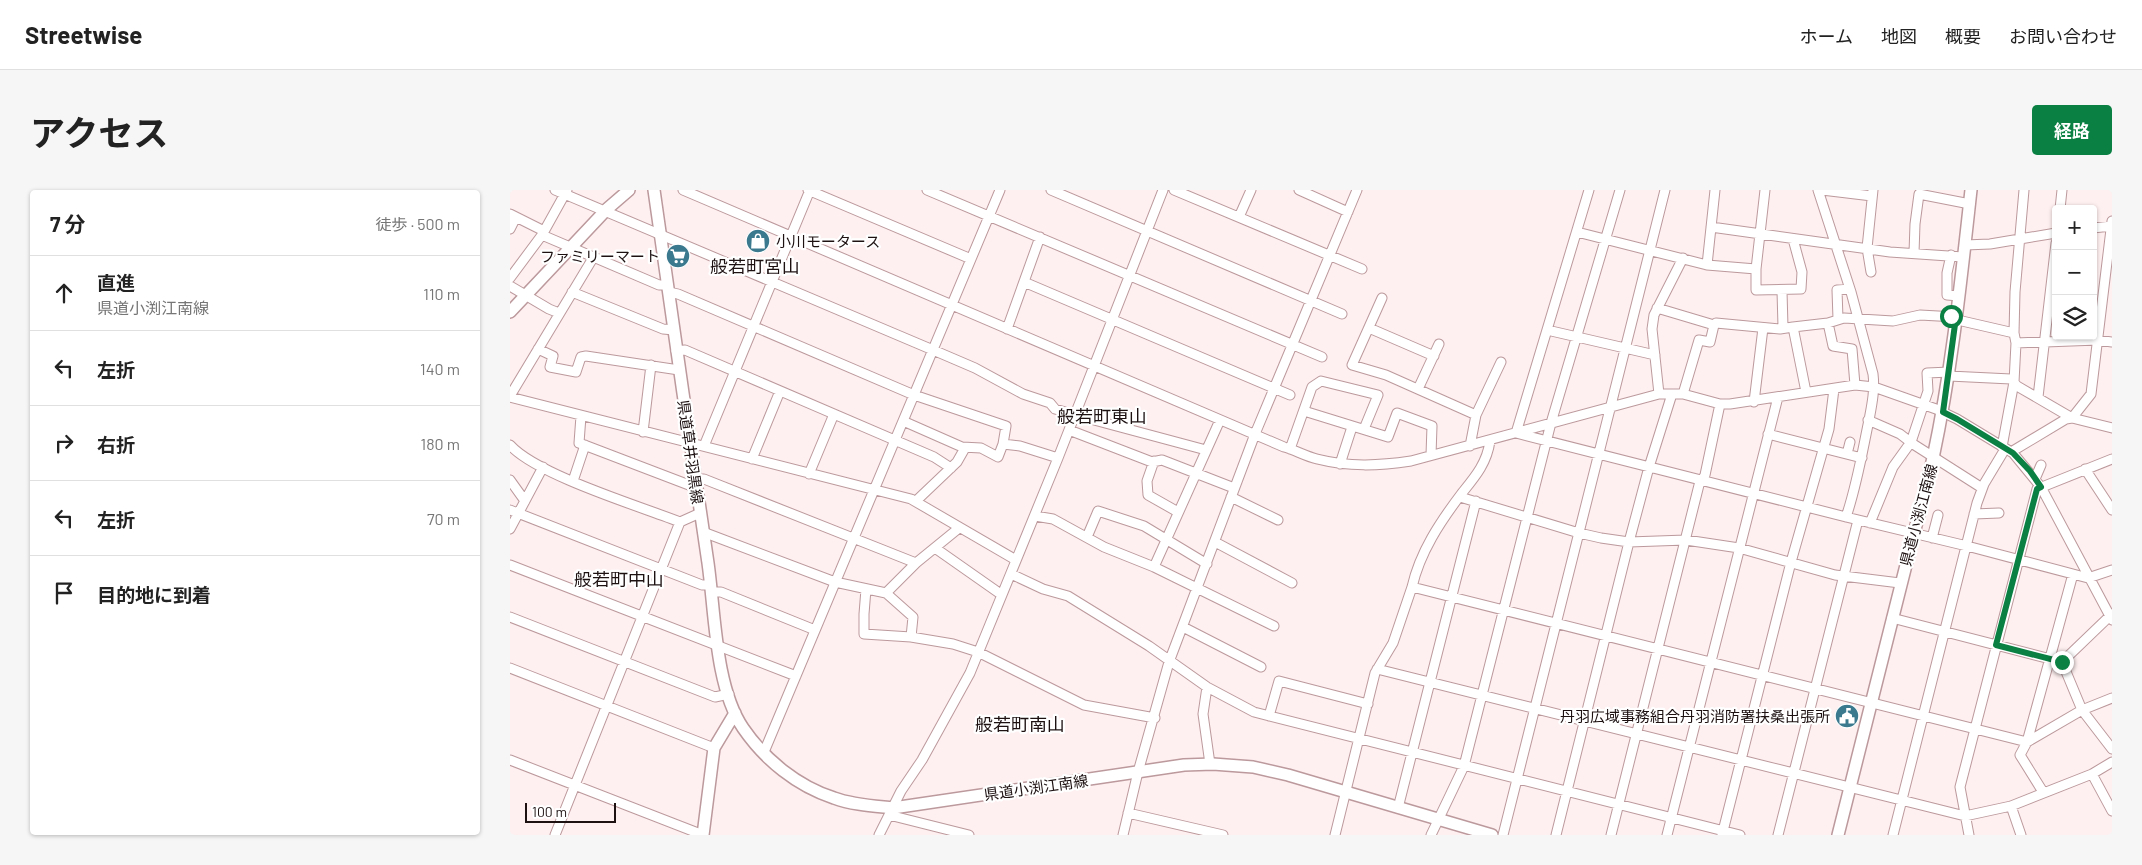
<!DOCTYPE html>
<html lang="ja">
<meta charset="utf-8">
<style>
body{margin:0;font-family:Barlow,"Noto Sans JP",sans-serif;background:#f6f6f6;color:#222}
.controls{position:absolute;right:15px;top:15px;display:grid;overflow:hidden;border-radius:5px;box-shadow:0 1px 4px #0004}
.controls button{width:45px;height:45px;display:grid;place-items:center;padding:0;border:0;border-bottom:1px solid #e0e0e0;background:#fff;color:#222;font:25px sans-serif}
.scale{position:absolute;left:15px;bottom:12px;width:91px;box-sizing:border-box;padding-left:5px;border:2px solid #1d1112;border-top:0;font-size:14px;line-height:18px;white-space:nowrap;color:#1d1112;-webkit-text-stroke:4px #fff;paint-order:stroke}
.stop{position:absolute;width:15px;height:15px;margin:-11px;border:4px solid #0b8043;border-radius:50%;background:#fff}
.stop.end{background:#0b8043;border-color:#fff;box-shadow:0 1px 5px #0008}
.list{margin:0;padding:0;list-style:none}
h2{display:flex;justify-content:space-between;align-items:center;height:65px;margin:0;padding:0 20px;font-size:21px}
h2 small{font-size:16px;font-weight:400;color:#767676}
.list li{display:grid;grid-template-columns:32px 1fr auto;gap:15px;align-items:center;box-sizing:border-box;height:75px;padding:0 20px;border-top:1px solid #e0e0e0}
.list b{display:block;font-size:19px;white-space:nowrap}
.list p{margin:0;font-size:16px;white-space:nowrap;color:#767676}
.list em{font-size:16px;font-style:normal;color:#767676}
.icon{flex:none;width:28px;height:28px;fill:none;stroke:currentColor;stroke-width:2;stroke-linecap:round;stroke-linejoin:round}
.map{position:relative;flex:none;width:1602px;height:645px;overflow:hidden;border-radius:5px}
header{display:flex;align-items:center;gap:30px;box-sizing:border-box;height:70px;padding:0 25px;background:#fff;border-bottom:1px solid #e0e0e0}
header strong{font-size:24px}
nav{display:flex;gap:28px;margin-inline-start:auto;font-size:18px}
.intro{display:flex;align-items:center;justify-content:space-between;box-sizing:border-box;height:120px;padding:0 30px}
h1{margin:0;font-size:35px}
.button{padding:12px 22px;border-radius:5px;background:#0b8043;color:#fff;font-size:18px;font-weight:700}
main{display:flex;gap:30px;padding:0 30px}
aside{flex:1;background:#fff;border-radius:5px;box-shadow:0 1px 4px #0004}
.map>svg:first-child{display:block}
</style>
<header>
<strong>Streetwise</strong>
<nav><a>ホーム</a><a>地図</a><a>概要</a><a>お問い合わせ</a></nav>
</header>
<div class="intro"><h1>アクセス</h1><a class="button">経路</a></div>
<main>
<aside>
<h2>7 分<small>徒歩 · 500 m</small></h2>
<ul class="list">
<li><svg class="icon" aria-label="ahead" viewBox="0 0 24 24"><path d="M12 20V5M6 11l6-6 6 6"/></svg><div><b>直進</b><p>県道小渕江南線</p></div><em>110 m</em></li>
<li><svg class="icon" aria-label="left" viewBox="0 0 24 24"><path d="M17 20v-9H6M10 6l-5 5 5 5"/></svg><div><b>左折</b></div><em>140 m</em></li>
<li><svg class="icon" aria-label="right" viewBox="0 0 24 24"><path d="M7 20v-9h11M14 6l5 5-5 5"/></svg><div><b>右折</b></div><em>180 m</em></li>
<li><svg class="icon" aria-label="left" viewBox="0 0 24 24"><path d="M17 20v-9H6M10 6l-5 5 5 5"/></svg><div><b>左折</b></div><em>70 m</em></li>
<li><svg class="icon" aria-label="arrive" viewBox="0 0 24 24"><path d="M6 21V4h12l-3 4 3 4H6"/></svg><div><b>目的地に到着</b></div></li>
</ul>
</aside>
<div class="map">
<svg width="1602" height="645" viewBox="0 0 1602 645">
<rect width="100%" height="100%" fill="#feeff0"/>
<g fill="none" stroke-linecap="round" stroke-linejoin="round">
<g stroke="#bc999c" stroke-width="11">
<path id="minor" d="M45 0 423 160 465 178 513 204 540 213 545 219 565 225
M173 0 774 257C785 260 795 266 807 269 839 277 868 276 901 271L1149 204H1173L1210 214H1220L1345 195 1364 197 1426 219 1447 229 1503 263 1531 297 1602 430
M298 0 461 69
M417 0 812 167
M541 0 832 124
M664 0 852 79
M789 0 838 22
M1255 0 1246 79V100L1291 99 1292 82 1283 49
M1308 0 1341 102 1363 184C1365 200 1362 214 1359 230 1352 263 1347 295 1336 327
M1312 0 1362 6
M1550 19 1552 0
M0 24 34 41
M729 27 741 0
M1201 37 1380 62 1453 67
M1583 38 1602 36
M0 39 6 27
M1067 42 1197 75 1246 79
M32 45 149 95H158
M1455 55 1480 54 1546 43
M1404 63 1405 34 1409 4 1460 14
M1441 65 1437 83V105L1449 106
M1197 75 1205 0
M1361 82 1357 58 1363 0
M0 88 32 45 57 0
M514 92 780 205
M0 96 39 119 49 123
M1272 101 1273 137
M62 102 153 139 164 140
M159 102 168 104 404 205 496 236 493 254
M872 108 842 175 876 185 966 225 960 256
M1147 118 1204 135 1206 133 1270 139 1283 137 1296 202
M1328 129 1327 100 1340 99
M1318 133 1323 156 1342 159 1345 195
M1283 137 1318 133 1334 128 1383 131 1410 125 1446 127 1452 131 1504 143
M859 138 924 166
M497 139 530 47
M1037 140 1145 165
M1506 153 1588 150 1602 152
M28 159 43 166 40 177 66 182 71 167 76 166 169 180
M166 161 175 160 424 267 441 278
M1439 186 1501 189 1507 196 1562 228 1602 238
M908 199 929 154
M1149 204 1142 139 1144 125 1173 68
M1173 204 1189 150 1200 152 1204 135
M0 206 83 68
M0 207 401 309 506 370
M1528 207 1546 53
M1244 212 1253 138
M794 221 878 247 887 223 922 236 921 265
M566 223 584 230 696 260
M966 225 991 172
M71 226 69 253 179 295H185
M1358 230 1390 244 1403 254 1472 298
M393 231 452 257 471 258 488 267 493 254 510 256 548 268
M559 240 642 272 652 270 724 298
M133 242 141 175
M1006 243 1336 327 1457 356 1578 388 1602 380
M1006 243 1079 0
M1258 244 1352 268
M0 255C27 285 129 316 170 332
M194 256 300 0
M1492 257 1504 192 1506 153 1504 143 1505 102 1514 0
M780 259 802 197 811 191 868 205 854 239
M1501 262 1556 229 1562 228 1581 204 1602 31
M1337 264 1340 252
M242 269 270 201
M644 271 637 291 638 305 668 322
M830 274 842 237
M1575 279 1602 320
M299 284 324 224
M184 289H194L406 373
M1525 289 1531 275
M0 290 15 311
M63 291 75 255
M721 307 768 330
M950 307 1069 343 1091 348 1119 352 1176 350 1229 358 1325 385 1390 393
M406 311 447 272 455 258
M0 320 192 395H201
M1464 324 1489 323
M525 326 543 329 594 357 644 377 764 436
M1360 333 1383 277 1401 252 1418 201 1417 183 1440 182
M0 339 33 277
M193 342 325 392 376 403 403 427 401 447 443 454 468 462 574 515 645 528
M577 347 588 321 634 336 697 374
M1422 348 1428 325
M705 352 782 393
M425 358 492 405
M0 375 286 486
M644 377 710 230
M501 384 533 399 558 406 639 456 697 497 744 522 1230 645
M902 397C910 362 930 332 952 303 965 287 977 273 980 251
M356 399 354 424V444L401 447
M202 402H211L305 440
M376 403 406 373 449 338
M0 427 205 507 219 504
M1382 428 1552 472
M673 437 751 477
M1552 472 1572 520 1602 559
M1552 472 1602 424
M0 478 204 558
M867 479 1455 626 1501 616 1582 584 1602 572
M697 497 693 524 700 574
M759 526 769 491 858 514
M254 562 490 0
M0 570 193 645
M1582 584 1602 621
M1533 602 1510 565 1517 552 1563 384
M1501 616 1511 645
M888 618 966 311
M618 623 713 645
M379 625 459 645
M45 645 170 332 190 323
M369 645 391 601 412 570 460 483 548 268 653 0
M613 645 628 582 659 472 745 244 847 0
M825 645 865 483 883 453 902 397 1517 552 1572 520 1602 508
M921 645 954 576 1041 233 1110 0
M993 645 1155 0
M1046 645 1119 352 1139 277 1162 204
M1101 645 1189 295 1195 285 1210 214
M1157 645 1268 207
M1212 645 1281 372 1319 239 1324 199
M1268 645 1348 330
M1383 645 1467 313 1474 294 1495 259
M1459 645 1450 597 1527 299 1602 269"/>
</g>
<g stroke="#bc999c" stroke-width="14">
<path id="major" d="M144 0C162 124 179 249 198 373 205 422 205 497 233 538 255 570 287 596 324 608 343 615 364 616 383 618L674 575 703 574 743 577 778 585 982 645
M0 122 97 19 119 0
M193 645 204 558 225 523
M1328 645 1423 268C1442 179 1451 90 1461 0"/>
</g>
<use href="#minor" stroke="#fff" stroke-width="9"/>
<use href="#major" stroke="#fff" stroke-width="11"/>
</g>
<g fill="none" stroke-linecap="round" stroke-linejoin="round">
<path stroke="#0b8043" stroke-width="6" d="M1441 126 1446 127 1433 222 1447 229 1503 263 1520 281 1531 297 1527 299 1486 455 1552 472"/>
</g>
<defs>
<g id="shop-disc" transform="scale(1.25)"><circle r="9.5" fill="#3a798e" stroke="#fff"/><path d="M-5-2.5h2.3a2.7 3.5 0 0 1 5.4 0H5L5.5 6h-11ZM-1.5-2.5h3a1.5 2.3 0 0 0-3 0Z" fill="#fff"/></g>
<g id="supermarket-disc" transform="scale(1.25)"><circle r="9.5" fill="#3a798e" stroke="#fff"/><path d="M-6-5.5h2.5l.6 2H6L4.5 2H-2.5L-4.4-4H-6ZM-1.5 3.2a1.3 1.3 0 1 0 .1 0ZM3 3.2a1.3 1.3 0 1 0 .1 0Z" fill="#fff"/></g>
<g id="civic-disc" transform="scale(1.25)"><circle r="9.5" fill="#3a798e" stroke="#fff"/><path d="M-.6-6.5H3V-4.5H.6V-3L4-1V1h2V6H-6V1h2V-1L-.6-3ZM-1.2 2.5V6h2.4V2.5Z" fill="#fff"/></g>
</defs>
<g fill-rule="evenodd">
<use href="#shop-disc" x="248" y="51"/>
<use href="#supermarket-disc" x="168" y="66"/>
<use href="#civic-disc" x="1337" y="526"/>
</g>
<g text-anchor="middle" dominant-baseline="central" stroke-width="4.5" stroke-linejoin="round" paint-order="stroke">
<g font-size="15" fill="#1d1112" stroke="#fff" text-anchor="end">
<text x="266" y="51" text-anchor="start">小川モータース</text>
<text x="150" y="66">ファミリーマート</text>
<text x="1320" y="526">丹羽広域事務組合丹羽消防署扶桑出張所</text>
</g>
<g font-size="15" fill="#1d1112" stroke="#fff">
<text transform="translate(181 262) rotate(82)">県道草井羽黒線</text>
<text transform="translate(1408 325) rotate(-75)">県道小渕江南線</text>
<text transform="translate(526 597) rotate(-8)">県道小渕江南線</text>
</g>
<g font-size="18" fill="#1d1112" stroke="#fff">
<text x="245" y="76">般若町宮山</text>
<text x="592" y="226">般若町東山</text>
<text x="109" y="389">般若町中山</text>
<text x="510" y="534">般若町南山</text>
</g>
</g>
</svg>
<div class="controls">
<button>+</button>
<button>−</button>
<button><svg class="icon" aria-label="layers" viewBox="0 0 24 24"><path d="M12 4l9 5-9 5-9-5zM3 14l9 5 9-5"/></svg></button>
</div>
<div class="scale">100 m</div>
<div class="stop" style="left:1441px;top:126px"></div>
<div class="stop end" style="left:1552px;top:472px"></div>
</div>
</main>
